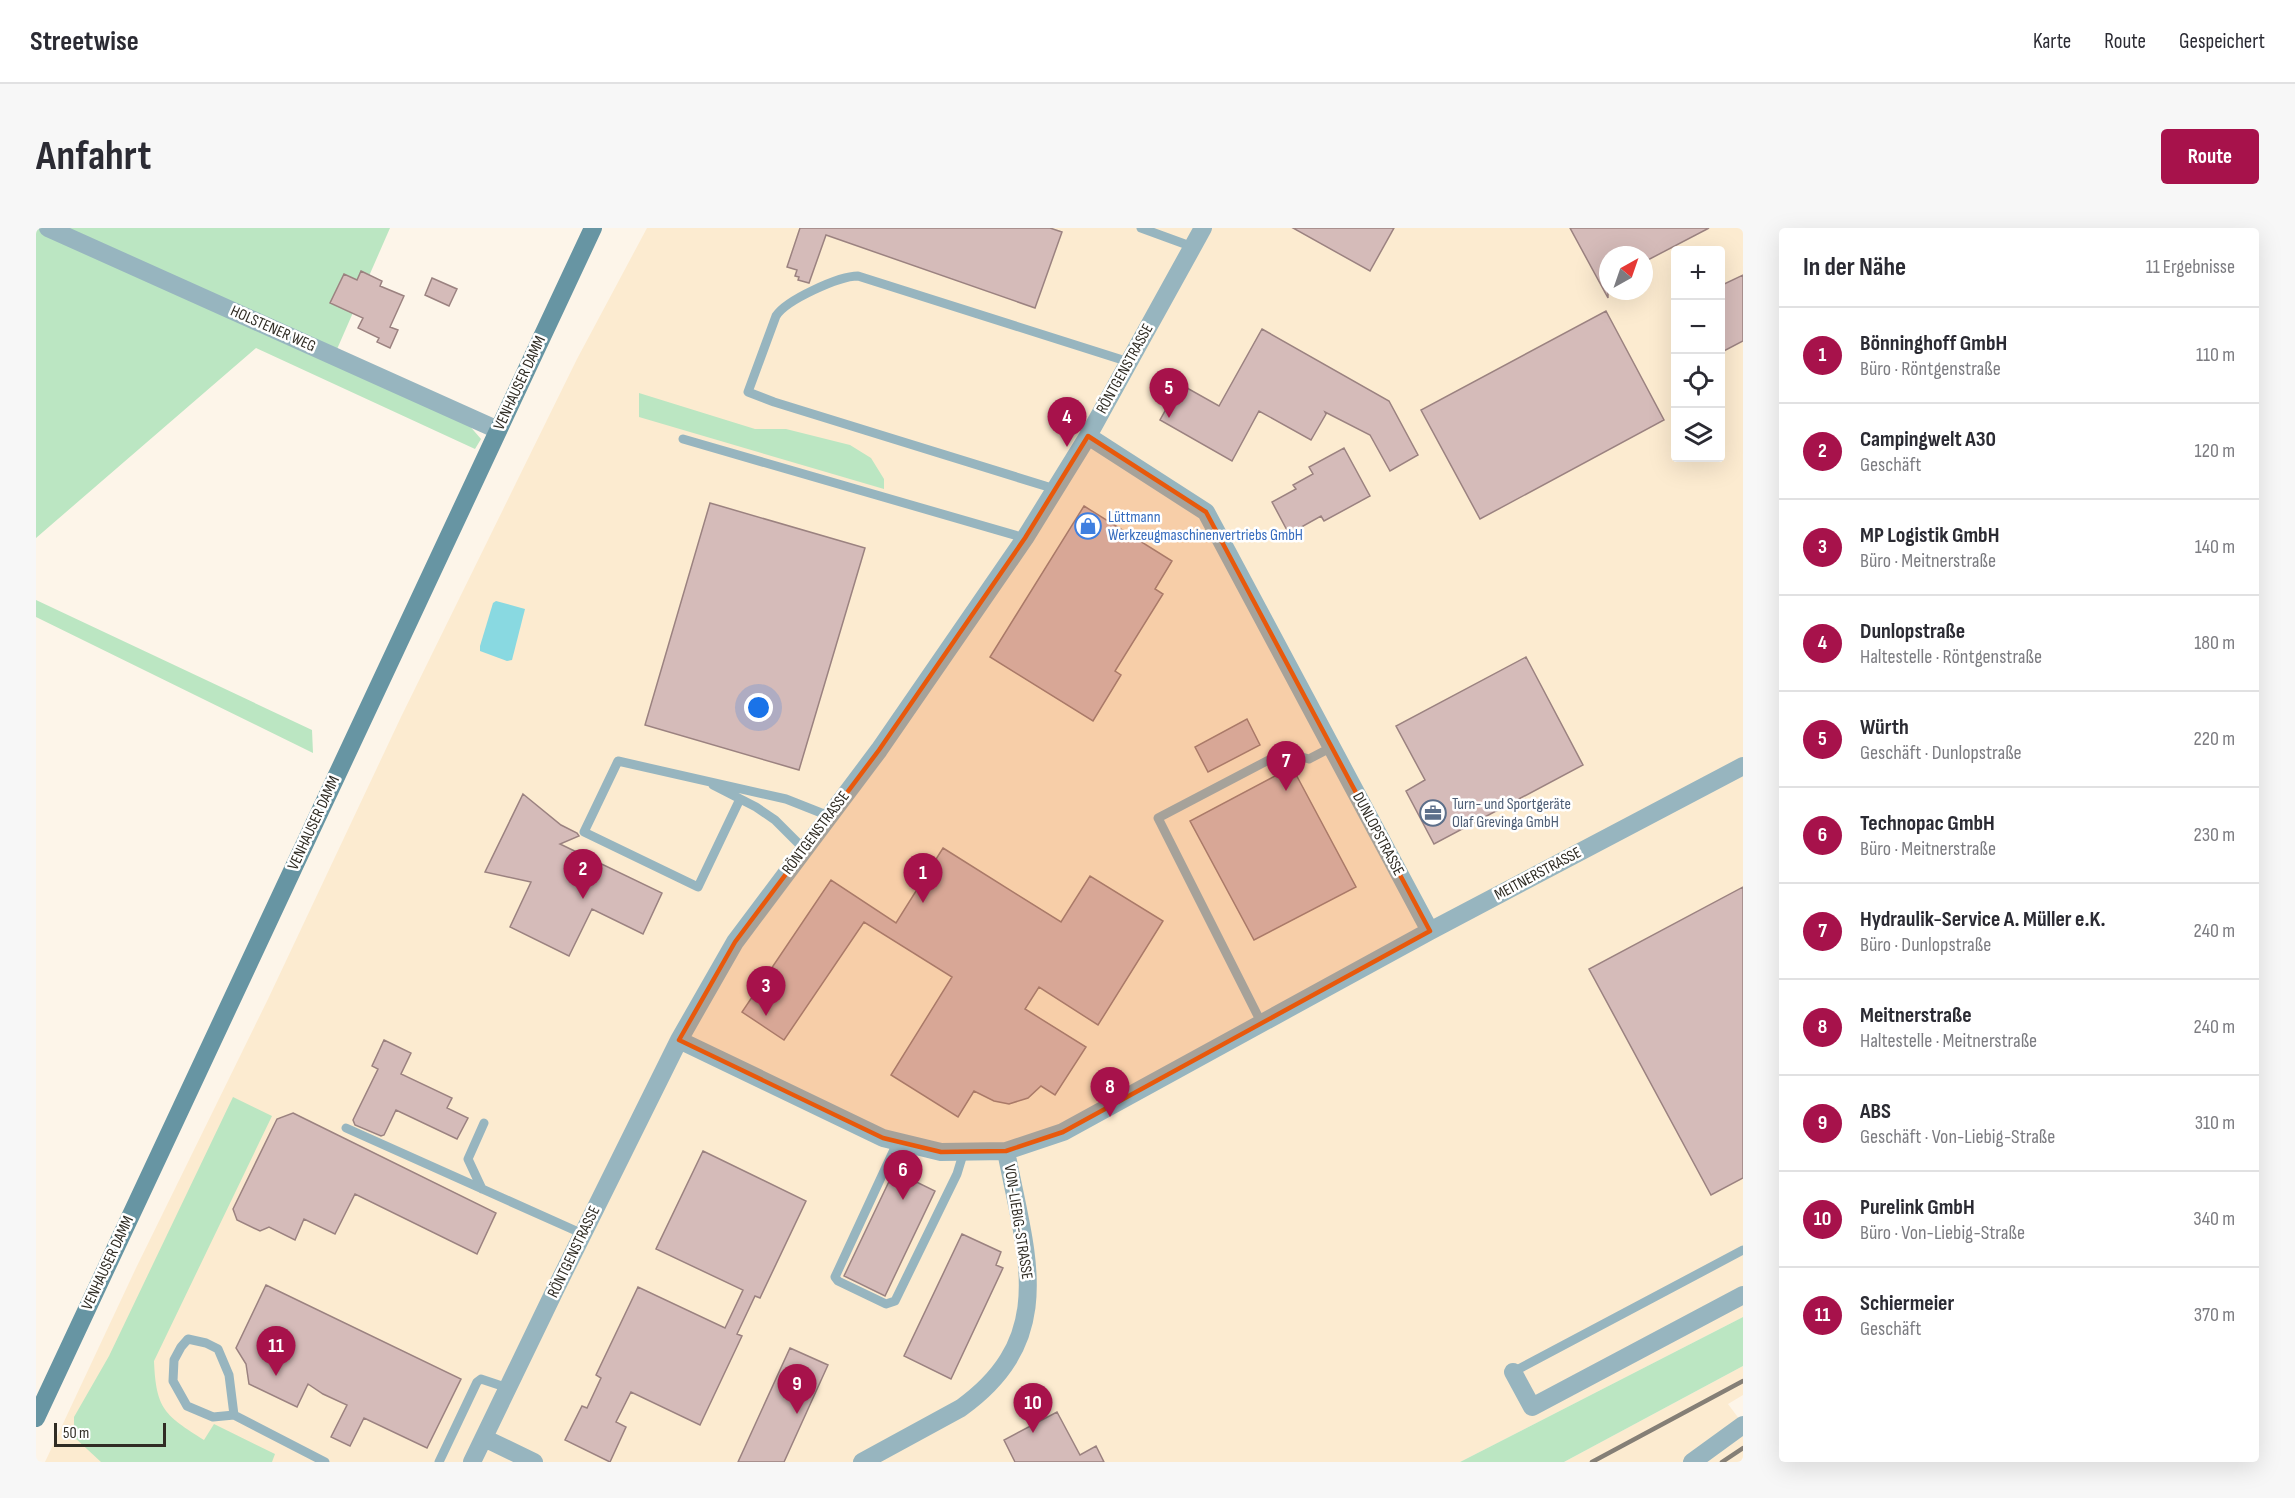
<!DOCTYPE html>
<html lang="de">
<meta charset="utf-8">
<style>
body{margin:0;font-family:"Sofia Sans Condensed",sans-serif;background:#f7f7f7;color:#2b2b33}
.controls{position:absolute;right:18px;top:18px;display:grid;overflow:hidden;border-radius:6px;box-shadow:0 6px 24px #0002}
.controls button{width:54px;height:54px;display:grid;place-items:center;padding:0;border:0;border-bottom:2px solid #e1e1e2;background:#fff;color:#2b2b33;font:30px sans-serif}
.compass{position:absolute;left:1563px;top:18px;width:54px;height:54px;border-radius:50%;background:#fff;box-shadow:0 6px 24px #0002;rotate:40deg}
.scale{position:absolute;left:18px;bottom:15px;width:112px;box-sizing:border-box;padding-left:6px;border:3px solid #302c24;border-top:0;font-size:16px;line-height:21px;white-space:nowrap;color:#302c24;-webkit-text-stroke:4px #fff;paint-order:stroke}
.you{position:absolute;left:723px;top:480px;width:21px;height:21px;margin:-15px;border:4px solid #fff;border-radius:50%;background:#1a73e8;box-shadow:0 0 0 9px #1a73e833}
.badge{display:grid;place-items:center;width:39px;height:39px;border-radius:50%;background:#a7124b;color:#fff;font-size:20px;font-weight:700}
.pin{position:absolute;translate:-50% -50px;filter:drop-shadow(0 2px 3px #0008)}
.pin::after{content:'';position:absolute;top:32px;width:21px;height:18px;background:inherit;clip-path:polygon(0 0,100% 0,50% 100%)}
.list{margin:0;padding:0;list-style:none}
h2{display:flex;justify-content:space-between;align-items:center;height:78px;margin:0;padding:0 24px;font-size:26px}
h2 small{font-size:20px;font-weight:400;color:#7c7c81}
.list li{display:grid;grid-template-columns:39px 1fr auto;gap:18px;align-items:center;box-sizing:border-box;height:96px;padding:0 24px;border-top:2px solid #e1e1e2}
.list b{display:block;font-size:22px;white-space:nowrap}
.list p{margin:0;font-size:20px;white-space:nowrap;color:#7c7c81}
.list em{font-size:20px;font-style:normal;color:#7c7c81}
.icon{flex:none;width:33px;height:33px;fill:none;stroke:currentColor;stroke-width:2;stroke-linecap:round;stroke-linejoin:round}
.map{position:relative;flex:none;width:1707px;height:1234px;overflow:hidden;border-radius:6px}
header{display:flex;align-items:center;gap:36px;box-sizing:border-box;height:84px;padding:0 30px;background:#fff;border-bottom:2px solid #e1e1e2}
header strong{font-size:28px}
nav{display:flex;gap:33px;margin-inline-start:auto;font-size:21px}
.intro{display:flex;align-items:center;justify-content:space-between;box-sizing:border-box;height:144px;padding:0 36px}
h1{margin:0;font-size:42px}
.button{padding:15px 27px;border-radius:6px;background:#a7124b;color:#fff;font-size:21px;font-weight:700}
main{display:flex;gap:36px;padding:0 36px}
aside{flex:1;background:#fff;border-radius:6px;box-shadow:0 6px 24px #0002}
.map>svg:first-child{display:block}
</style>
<header>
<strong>Streetwise</strong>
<nav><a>Karte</a><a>Route</a><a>Gespeichert</a></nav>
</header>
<div class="intro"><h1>Anfahrt</h1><a class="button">Route</a></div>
<main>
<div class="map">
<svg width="1707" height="1234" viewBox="0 0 1707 1234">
<rect width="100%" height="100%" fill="#fdf5e9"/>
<path fill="#fcebd0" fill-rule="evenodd" d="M611 0H1707V1089L1424 1234H9L100 1040 233 769 365 489 541 131ZM1640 22H1684V230H1640ZM1572 27H1608V63H1572Z
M1707 1138V1167L1692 1176 1707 1196V1234H1528Z"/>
<path fill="#bbe6c2" d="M0 0H354L298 128 432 196 445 211 439 221 220 120 0 310Z
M603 165 719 201H750L814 217 835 230 848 251V261L603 189Z
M0 372 276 502 277 525 0 389Z
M197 869 236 888 118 1133C120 1182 129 1187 168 1212L178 1196 239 1226 236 1234H65L38 1209V1189L73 1128Z
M1707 1089V1138L1528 1234H1424Z"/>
<path fill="#89d9e1" d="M460 373 489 381 476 432 471 433 444 423V418L457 375Z"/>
<path fill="#d5bbb9" stroke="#9b8280" stroke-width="1.5" d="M764 0H1014L1026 4 999 80 790 7 773 55 762 52 763 49 759 48 761 42 751 39Z
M1257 0H1358L1334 43Z
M1534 0H1673L1608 34V27H1572V70Z
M325 43 346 53 344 58 368 68 354 99 362 102 354 120 341 114 343 110 322 100 327 90 294 75 308 46 321 52Z
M1707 47V113L1684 125V58Z
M396 50 421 61 413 78 389 67Z
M1570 83 1628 192 1444 291 1385 182Z
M1226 101 1353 173 1382 227 1354 243 1334 207 1289 184 1290 186 1275 212 1223 183 1196 233 1124 192 1144 156 1183 178Z
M1308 220 1334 268 1288 293 1285 288 1253 306 1236 274 1260 261 1257 257 1277 246 1273 239Z
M674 275 829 320 763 542 609 497Z
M1048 278 1136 333 1119 361 1127 366 1079 443 1085 447 1057 493 954 429Z
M1490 429 1547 537 1398 616 1370 563 1389 552 1360 498Z
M1211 491 1224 517 1172 544 1159 519Z
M1256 539 1320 659 1218 712 1154 593Z
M487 566 525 597 541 605 543 608 524 616 626 665 607 706 556 681 533 728 474 699 495 654 449 644Z
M907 620 1025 694 1054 648 1127 693 1062 797 1003 759 989 781 1050 819 1019 867 1005 858 992 870 973 876 958 873 938 863 922 889 855 847 916 749 828 694 748 812 706 784 795 652 860 695Z
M1707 659V950L1675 967 1553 741Z
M348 812 375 825 365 846 416 870 411 880 432 890 421 911 360 882 348 907 345 908 319 897 317 892 342 841 336 838Z
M257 885 460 985 441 1026 319 966 299 1006 268 991 259 1012 233 999 224 1003 201 992 197 981 241 891Z
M667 923 770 973 724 1070 719 1068 701 1106 706 1108 664 1197 595 1164 580 1194 590 1199 574 1234 529 1212 546 1178 551 1180 565 1150 560 1147 602 1059 689 1100 707 1062 620 1021Z
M858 943 899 963 849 1068 808 1048Z
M926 1006 965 1024 960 1037 967 1040 915 1151 868 1128Z
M230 1057 425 1151 391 1220 328 1190 314 1218 295 1209 311 1177 287 1166 272 1156 261 1179 213 1156 210 1136 200 1120Z
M754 1120 792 1137 748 1234H702Z
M1021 1184 1044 1227 1060 1218 1068 1234H979L968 1212Z"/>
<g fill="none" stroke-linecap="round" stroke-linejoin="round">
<path stroke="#97b5bf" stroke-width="9" d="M1105 0 1157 19
M647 211 989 310
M1019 261 738 174 712 164 740 88C750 72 803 48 822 48L1093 134
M677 557 720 579 739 592 768 621
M704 571 662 659 548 604 582 533 750 571 793 588
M1226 796 1122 590 1248 524 1273 531 1296 519
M310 900 547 1006
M862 913 799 1049 802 1053 850 1076 859 1073 921 946 928 923
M446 961 432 931 448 895
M1477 1144 1707 1022
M198 1187 193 1147 182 1121 170 1115 152 1111 145 1119 138 1132 137 1153 151 1178 177 1189 198 1187 289 1234
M403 1234 441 1154 445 1151 472 1160"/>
<path stroke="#97b5bf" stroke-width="18" d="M12 0 462 202
M1052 208 1170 284 1394 703
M643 812 847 910 905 924 970 923 1027 904 1394 703 1707 538
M1477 1144 1496 1179 1707 1067
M448 1210 498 1234
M436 1234 519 1062 643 812 699 714 843 522 989 310 1052 208 1167 0
M826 1234 925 1180C1024 1109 989 1024 970 923
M1656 1234 1707 1197"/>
<path stroke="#6795a3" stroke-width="18" d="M0 1190 557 0"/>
<path stroke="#857f76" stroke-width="4.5" d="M1556 1234 1707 1153
M1686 1234 1707 1220"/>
</g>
<path fill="#e8590c" fill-opacity="0.2" stroke="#e8590c" stroke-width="4.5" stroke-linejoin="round" d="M1052 208 1170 284 1394 703 1027 904 970 923 905 924 847 910 643 812 699 714 843 522 989 310Z"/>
<defs>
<g id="shop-ring" transform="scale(1.35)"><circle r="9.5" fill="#fff" stroke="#3f7fe0" stroke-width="1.5"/><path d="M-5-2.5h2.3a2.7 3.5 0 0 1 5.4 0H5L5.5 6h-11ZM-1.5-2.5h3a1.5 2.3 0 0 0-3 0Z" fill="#3f7fe0"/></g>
<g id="office-ring" transform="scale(1.35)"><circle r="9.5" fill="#fff" stroke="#5c6f8a" stroke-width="1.5"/><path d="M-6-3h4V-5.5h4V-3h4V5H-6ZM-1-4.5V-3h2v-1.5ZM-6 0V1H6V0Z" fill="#5c6f8a"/></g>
</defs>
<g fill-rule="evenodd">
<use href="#shop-ring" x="1052" y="298"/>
<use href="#office-ring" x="1397" y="585"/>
</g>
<g text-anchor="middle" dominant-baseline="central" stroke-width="5" stroke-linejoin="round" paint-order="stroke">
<g font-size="16" fill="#302c24" stroke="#fff">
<text transform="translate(237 101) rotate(24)">HOLSTENER WEG</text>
<text transform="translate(1089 141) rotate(-61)">RÖNTGENSTRASSE</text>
<text transform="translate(484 155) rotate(-65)">VENHAUSER DAMM</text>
<text transform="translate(278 595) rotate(-65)">VENHAUSER DAMM</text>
<text transform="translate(780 605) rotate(-53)">RÖNTGENSTRASSE</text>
<text transform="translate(1342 606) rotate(62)">DUNLOPSTRASSE</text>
<text transform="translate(1502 646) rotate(-28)">MEITNERSTRASSE</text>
<text transform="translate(982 994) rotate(81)">VON-LIEBIG-STRASSE</text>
<text transform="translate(538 1024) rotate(-64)">RÖNTGENSTRASSE</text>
<text transform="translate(72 1035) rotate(-65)">VENHAUSER DAMM</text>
</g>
<g font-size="16" fill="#366cbe" stroke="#fff" text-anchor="start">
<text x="1072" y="289">Lüttmann<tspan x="1072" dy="18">Werkzeugmaschinenvertriebs GmbH</tspan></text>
</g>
<g font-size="16" fill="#4e5e75" stroke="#fff" text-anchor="start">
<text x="1416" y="576">Turn- und Sportgeräte<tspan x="1416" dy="18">Olaf Grevinga GmbH</tspan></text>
</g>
</g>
</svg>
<div class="controls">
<button>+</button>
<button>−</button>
<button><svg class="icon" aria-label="locate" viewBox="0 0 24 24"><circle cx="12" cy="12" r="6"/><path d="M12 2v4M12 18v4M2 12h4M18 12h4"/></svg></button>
<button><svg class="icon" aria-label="layers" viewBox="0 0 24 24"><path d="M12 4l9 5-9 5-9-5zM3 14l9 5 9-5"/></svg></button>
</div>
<svg class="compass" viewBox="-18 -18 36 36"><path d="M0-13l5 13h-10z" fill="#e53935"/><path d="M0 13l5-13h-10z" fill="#7c7c81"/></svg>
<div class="scale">50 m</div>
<div class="you"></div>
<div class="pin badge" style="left:887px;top:675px">1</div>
<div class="pin badge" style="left:547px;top:671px">2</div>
<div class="pin badge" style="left:730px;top:788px">3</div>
<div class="pin badge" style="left:1031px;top:219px">4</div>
<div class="pin badge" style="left:1133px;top:190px">5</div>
<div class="pin badge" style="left:867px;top:972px">6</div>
<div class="pin badge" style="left:1250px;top:563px">7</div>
<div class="pin badge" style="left:1074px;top:889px">8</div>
<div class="pin badge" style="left:761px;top:1186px">9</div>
<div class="pin badge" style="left:997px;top:1205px">10</div>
<div class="pin badge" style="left:240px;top:1148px">11</div>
</div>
<aside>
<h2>In der Nähe<small>11 Ergebnisse</small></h2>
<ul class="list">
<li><span class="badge">1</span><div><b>Bönninghoff GmbH</b><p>Büro · Röntgenstraße</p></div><em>110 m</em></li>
<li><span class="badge">2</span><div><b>Campingwelt A30</b><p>Geschäft</p></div><em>120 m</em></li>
<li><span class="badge">3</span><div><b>MP Logistik GmbH</b><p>Büro · Meitnerstraße</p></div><em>140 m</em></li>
<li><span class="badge">4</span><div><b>Dunlopstraße</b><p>Haltestelle · Röntgenstraße</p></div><em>180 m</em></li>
<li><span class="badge">5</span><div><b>Würth</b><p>Geschäft · Dunlopstraße</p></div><em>220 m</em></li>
<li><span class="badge">6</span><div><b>Technopac GmbH</b><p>Büro · Meitnerstraße</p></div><em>230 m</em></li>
<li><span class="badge">7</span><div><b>Hydraulik-Service A. Müller e.K.</b><p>Büro · Dunlopstraße</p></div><em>240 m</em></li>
<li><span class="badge">8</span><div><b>Meitnerstraße</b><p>Haltestelle · Meitnerstraße</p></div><em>240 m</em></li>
<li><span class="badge">9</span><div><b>ABS</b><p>Geschäft · Von-Liebig-Straße</p></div><em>310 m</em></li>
<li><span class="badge">10</span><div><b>Purelink GmbH</b><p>Büro · Von-Liebig-Straße</p></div><em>340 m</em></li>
<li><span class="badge">11</span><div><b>Schiermeier</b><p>Geschäft</p></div><em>370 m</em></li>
</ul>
</aside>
</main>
